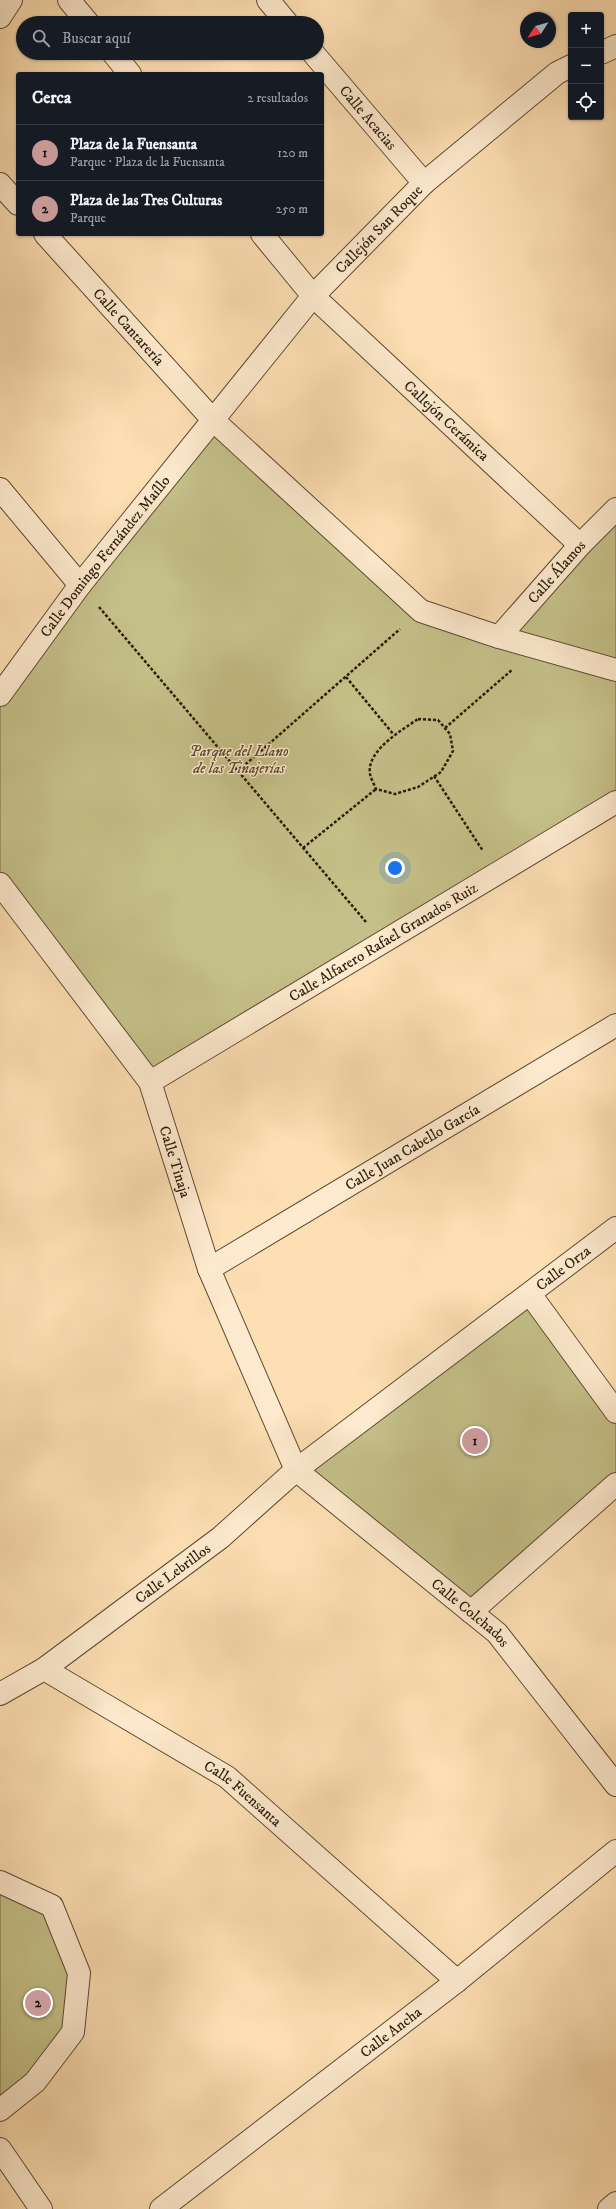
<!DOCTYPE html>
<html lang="es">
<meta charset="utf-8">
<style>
body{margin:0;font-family:"IM FELL DW Pica",serif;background:#20242c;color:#f1f3f6}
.controls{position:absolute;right:12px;top:12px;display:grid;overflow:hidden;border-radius:4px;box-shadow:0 1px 3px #0004}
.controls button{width:36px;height:36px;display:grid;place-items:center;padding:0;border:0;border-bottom:1px solid #363941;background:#171b24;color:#f1f3f6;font:20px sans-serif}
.compass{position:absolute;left:520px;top:12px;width:36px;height:36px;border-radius:50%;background:#171b24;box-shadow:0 1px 3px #0004;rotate:234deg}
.you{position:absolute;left:395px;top:868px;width:14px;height:14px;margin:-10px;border:3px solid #fff;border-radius:50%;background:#1a73e8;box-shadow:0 0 0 6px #1a73e833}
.badge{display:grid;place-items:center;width:26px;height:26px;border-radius:50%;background:#c59692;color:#111;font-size:13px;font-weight:700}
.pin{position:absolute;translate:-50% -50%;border:2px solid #fff;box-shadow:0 1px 4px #0006}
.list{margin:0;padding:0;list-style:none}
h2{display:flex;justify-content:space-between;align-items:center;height:52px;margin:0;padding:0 16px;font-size:17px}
h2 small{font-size:13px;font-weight:400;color:#9ea1a6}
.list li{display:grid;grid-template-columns:26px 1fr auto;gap:12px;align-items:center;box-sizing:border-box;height:56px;padding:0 16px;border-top:1px solid #363941}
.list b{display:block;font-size:15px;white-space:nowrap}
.list p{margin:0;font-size:13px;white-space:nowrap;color:#9ea1a6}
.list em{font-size:13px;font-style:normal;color:#9ea1a6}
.icon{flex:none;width:22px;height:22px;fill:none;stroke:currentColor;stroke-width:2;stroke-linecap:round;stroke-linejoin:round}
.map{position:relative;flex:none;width:616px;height:2209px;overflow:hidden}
.search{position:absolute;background:#171b24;box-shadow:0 1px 3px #0004;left:16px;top:16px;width:308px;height:44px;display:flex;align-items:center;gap:10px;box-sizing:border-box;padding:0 14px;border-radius:22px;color:#9ea1a6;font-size:15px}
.panel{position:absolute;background:#171b24;box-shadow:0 1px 3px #0004;left:16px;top:72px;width:308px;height:164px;border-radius:4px}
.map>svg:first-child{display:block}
</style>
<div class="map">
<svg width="616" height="2209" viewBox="0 0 616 2209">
<rect width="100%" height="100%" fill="#fddfb3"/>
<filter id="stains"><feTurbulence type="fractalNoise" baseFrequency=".005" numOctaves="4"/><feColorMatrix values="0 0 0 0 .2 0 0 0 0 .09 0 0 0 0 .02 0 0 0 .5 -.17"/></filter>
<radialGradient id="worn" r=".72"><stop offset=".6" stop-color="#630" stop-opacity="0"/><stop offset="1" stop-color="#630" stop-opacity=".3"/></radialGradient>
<path fill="#c5c089" stroke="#776d48" d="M213 420 421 611 499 637 616 509V802L150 1082 0 884V695Z
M530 1294 616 1412V1484L471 1612 296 1470Z
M0 1882 52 1906 79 1973 73 2032 0 2110Z"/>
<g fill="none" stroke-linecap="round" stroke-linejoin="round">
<g stroke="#5e4b33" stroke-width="24">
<g id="minor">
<path d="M69 0 88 23"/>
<path d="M268 0 287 23"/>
<path d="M113 53 130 74"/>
<path id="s1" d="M313 53 424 183"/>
<path d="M601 53 616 46"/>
<path d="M0 184 18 204"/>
<path id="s2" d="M45 234 213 420 421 611 499 637 616 670"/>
<path id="s3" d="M262 234 313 296 580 545"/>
<path d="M0 489 80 585"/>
<path id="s4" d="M499 637 580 545 616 509"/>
<path id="s5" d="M0 695 80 585 313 296 424 183 557 73 571 66"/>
<path id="s6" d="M0 884 150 1082 209 1269 296 1470 497 1633 616 1785"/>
<path id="s7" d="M150 1082 616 802"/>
<path id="s8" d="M209 1269 616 1025"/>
<path d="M530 1294 616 1412"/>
<path d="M471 1612 616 1484"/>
<path id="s9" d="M44 1669 227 1777 457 1981"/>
<path id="s10" d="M0 1694 44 1669 220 1538 296 1470 616 1228"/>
<path d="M0 1882 52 1906 79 1973 73 2032 35 2082 0 2110"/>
<path d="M0 2149 41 2209"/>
<path id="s11" d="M161 2209 457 1981 616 1851"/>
<path d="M609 2209 616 2203"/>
</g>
</g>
<g stroke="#5e4b33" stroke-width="24">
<path id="tertiary" d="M0 17 11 0"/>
</g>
<path stroke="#291a08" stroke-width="2.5" stroke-dasharray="3 2" stroke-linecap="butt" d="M99 607 366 922
M346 677 394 735
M418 719 438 720 450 734 453 751 441 772 418 787 395 794 376 789C374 784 371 779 370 774 366 751 402 730 418 719Z
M445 728 513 669
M238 771 400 629
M434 776 483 851
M303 848 376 789"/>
<use href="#minor" stroke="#feeace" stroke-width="22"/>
<use href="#tertiary" stroke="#feeace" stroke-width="22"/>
</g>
<g text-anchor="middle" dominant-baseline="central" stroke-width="3" stroke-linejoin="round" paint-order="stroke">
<g font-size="15" fill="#291a08" stroke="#feeace">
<text stroke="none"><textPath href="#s1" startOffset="85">Calle Acacias</textPath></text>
<text stroke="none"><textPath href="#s5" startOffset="601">Callejón San Roque</textPath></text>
<text stroke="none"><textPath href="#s2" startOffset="125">Calle Cantarería</textPath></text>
<text stroke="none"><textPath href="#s3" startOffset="263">Callejón Cerámica</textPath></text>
<text stroke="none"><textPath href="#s5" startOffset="174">Calle Domingo Fernández Maíllo</textPath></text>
<text stroke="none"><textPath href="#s4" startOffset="87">Calle Álamos</textPath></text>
<text stroke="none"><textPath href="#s7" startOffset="272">Calle Alfarero Rafael Granados Ruiz</textPath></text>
<text stroke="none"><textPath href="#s8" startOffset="237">Calle Juan Cabello García</textPath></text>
<text stroke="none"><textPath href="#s6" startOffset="332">Calle Tinaja</textPath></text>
<text stroke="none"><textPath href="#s10" startOffset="707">Calle Orza</textPath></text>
<text stroke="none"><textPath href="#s10" startOffset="211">Calle Lebrillos</textPath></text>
<text stroke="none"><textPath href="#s6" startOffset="889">Calle Colchados</textPath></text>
<text stroke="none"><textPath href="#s9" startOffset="235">Calle Fuensanta</textPath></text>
<text stroke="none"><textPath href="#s11" startOffset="290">Calle Ancha</textPath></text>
</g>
<g font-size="15" font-style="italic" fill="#584c2f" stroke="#feeace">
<text x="239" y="751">Parque del Llano<tspan x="239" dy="17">de las Tinajerías</tspan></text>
</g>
</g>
<rect width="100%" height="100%" filter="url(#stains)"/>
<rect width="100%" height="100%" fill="url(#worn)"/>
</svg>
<div class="controls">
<button>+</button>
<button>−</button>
<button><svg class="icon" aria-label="locate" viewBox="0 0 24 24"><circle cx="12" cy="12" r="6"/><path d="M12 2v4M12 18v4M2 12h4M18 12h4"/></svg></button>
</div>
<svg class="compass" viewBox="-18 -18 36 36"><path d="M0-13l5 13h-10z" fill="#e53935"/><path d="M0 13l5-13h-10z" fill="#9ea1a6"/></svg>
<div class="you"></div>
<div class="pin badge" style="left:475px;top:1441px">1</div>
<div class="pin badge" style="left:38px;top:2003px">2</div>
<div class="search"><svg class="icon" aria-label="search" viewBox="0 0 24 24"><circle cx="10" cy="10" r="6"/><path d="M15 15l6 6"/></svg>Buscar aquí</div>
<section class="panel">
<h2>Cerca<small>2 resultados</small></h2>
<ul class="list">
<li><span class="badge">1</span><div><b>Plaza de la Fuensanta</b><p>Parque · Plaza de la Fuensanta</p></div><em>120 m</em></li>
<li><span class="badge">2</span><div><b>Plaza de las Tres Culturas</b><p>Parque</p></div><em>250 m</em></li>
</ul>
</section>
</div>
